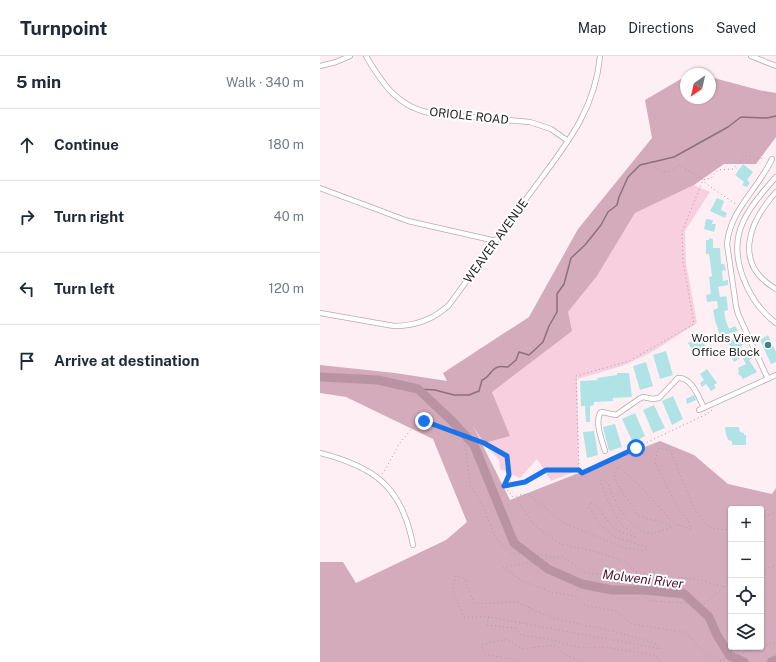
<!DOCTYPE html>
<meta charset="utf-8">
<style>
body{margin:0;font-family:"Public Sans",sans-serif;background:#f6f6f7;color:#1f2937}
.controls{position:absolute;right:12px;bottom:12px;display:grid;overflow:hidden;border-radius:4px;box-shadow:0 1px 3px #0004}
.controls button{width:36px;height:36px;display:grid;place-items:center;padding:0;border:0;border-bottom:1px solid #e0e1e3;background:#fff;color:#1f2937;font:20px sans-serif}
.compass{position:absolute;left:360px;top:12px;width:36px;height:36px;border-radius:50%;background:#fff;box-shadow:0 1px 3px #0004;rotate:214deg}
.stop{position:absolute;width:12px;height:12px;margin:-9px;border:3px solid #1a73e8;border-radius:50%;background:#fff}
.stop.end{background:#1a73e8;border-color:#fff;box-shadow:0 1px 4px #0008}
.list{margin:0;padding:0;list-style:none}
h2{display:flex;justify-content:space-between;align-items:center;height:52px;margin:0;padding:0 16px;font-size:17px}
h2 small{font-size:13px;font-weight:400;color:#747a83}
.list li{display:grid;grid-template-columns:26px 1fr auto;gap:12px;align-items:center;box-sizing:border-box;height:72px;padding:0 16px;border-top:1px solid #e0e1e3}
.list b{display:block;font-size:15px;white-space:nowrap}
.list em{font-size:13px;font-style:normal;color:#747a83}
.icon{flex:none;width:22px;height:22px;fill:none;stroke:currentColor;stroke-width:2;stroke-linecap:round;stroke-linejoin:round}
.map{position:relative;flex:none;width:456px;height:606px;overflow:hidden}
header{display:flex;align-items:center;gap:24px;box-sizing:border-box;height:56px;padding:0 20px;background:#fff;border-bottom:1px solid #e0e1e3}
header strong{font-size:19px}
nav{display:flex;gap:22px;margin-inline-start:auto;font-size:14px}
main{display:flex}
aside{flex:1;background:#fff}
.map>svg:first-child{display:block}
</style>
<header>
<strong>Turnpoint</strong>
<nav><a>Map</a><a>Directions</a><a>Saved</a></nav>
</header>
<main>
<aside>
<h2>5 min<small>Walk · 340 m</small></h2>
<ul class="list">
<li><svg class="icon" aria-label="ahead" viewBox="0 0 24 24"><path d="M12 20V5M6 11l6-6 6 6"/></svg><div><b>Continue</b></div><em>180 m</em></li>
<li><svg class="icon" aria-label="right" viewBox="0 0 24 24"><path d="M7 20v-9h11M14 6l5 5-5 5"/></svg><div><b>Turn right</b></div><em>40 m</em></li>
<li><svg class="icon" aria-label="left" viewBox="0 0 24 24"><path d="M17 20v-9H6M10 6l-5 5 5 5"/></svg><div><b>Turn left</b></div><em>120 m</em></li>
<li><svg class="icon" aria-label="arrive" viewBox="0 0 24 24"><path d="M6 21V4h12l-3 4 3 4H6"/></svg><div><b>Arrive at destination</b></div></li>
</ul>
</aside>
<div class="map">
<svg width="456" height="606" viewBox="0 0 456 606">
<rect width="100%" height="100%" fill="#feeff5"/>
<path fill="#f7cfdf" d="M374 129 390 136 365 175 366 207 377 267 330 297 302 310 257 323 259 414 231 425 217 403 200 422 180 413 179 404 171 395 148 377 165 337 174 339 172 336 248 256 277 220 315 157Z"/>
<path fill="#d3abbb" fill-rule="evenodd" d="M366 20V42H390V21L439 34 456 37V81L436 108H404L374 129 315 157 277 220 248 256 252 275 172 336 190 380 164 387 153 370 190 444 340 385 374 399 408 428 452 438 456 432V606H0V506H23L36 527 126 484 147 466 113 383 26 341 0 337V309L75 317 127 325 123 317 209 261 258 173 332 82 325 44ZM411 453H441V591H411Z"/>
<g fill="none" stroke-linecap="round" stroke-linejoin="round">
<path stroke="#8d707b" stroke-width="1.5" d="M98 333 115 334 134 339H149L159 335 162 324C169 322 171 313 178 311 181 310 185 311 188 311L196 304 199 296 209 299 223 286 229 270 237 256V238L244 228 251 202 265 189 281 169 288 156 297 149 299 141 308 121 320 109 354 101 408 71 421 61 447 62 456 60"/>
<path stroke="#ba93a2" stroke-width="9" d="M0 321 58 324 98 333 133 366 154 389 194 487 228 513 262 528 292 534H325L364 538 389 561 397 579 410 600 424 606
M451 606 456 604"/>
</g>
<path fill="#b0e3e6" d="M423 108 433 116 427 124 430 127 427 131 422 129 424 126 415 119Z
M397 142 404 145 401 154 407 157 405 162 390 155Z
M386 163 393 164 392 168H396L394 176 384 173Z
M389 182 393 183V192H400L401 208H404L406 214 402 215 403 225 408 224V229L398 231 400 241 406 240 407 244 408 254 404 255 406 265 409 273 415 270 418 275 400 280 395 264 393 254 398 252 397 245 387 246 386 239 391 238 389 221 392 220 391 212 389 198H386V184H389Z
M448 279 456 296V306L451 308 440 284Z
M419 280 423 289 421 290 425 298 429 297 432 302 429 304 437 316 423 323 421 320 418 318 419 315 418 312 426 308 422 301 414 306 411 300 414 298 408 286Z
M381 281 386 292 374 297 368 287Z
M346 295 353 319 340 323 333 299Z
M326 306 333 330 320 334 313 310Z
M387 313 397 327 394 329 396 332 391 335 386 328 382 331 380 327 384 324 380 318Z
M297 317H309L312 341 293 342V345L274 346V349L270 350V366H266L265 350H261L260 325 278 324 277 322 297 319Z
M374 339 376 344 367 348 366 343Z
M353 340 363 363 352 369 342 345Z
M334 349 345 372 333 377 323 354Z
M315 357 325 380 313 387 302 363Z
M295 368 302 391 289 395 283 371Z
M405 371H419L420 376 424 377V379H426V389H412V385L408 384 406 378Z
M274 375 278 399 267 402 263 376Z"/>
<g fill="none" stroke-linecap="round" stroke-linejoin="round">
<g stroke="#b8aab0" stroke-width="6">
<path id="street" d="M46 0C63 29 79 53 116 58L210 66 231 73 248 85
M431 0 456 10
M0 10 16 6 30 0
M456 121C446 132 429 152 423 166 407 200 428 246 456 267
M0 132 88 165 176 185
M456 136C428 167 413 208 456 233
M0 257 74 270C95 270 113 264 129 249 155 214 180 178 206 143 239 97 275 59 280 0
M448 323 418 258 416 250 407 188C410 154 438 133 452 103
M379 354 456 319
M285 395C282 384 275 368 280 357L282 356 296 359 319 343 323 341 333 343 339 342 358 322C372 321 379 342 384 352
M0 397C55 411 82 431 93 489"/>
</g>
<path stroke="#a99ea2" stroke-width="1" stroke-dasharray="1 3" stroke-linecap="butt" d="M334 111 342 116 352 115 359 109 381 122 385 127 417 149
M144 381 164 387 187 400 189 419 184 430 193 441 201 439
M259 414 262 417 387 358 392 354
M62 418 64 416 79 388 93 371 104 365 142 380 146 393 150 429 163 450 175 481 191 498H214L234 501
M184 430 205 426 226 415 259 414 256 320 309 305 374 268 363 205 362 176 383 124 391 122 398 114 413 113 425 99 444 103
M441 462 456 456
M441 513 456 510
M404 531 411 524
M169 561H144L132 534 136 520 144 522 155 548 196 546 232 562 296 576 337 588 341 593 169 561 167 569 195 572 201 579 229 583 261 592 284 591 334 599 341 606
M442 591 456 586
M196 606 191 603 164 598 161 589 187 583 202 593 234 589 245 599 264 606
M395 606 364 576 312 568 296 555 266 550 255 540 231 536 203 525 183 512 191 510 242 500 266 517 296 521 330 545 384 548 404 531 380 524 359 521 347 528 327 526 306 506 277 496 241 488 214 469 197 444 202 438 209 439 244 467 305 492 324 495 327 491 295 481 280 469 269 451 270 446C282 452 287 468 299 475 304 478 310 479 315 481 312 474 305 473 301 468 292 457 285 437 280 424H284L288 428 297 449 309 465 321 475 332 478 352 471C339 462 328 466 317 458L294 423 298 410 320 430 355 468 371 473 368 464 357 450 335 407 338 392 350 394C358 411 375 466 392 472 397 474 406 473 411 474
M396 606 441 591"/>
<use href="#street" stroke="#fff" stroke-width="4.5"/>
</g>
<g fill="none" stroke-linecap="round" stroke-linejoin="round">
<path stroke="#1a73e8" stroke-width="5" d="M104 365 164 387 187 400 189 419 184 430 205 426 226 414H259L262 417 316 392"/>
</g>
<circle fill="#3c8489" stroke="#fff" stroke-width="1.5" cx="448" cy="289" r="4"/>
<g text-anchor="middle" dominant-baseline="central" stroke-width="4" stroke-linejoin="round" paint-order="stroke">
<g font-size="12" fill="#241f21" stroke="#fff">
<text transform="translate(149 60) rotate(6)">ORIOLE ROAD</text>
<text transform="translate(176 185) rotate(-54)">WEAVER AVENUE</text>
</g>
<g font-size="12" fill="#241f21" stroke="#fff" text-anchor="end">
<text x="440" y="282">Worlds View<tspan x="440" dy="14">Office Block</tspan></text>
</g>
<g font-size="13" font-style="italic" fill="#4d1b34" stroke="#fff">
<text transform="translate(323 523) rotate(7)">Molweni River</text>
</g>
</g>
</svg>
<div class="controls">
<button>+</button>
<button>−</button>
<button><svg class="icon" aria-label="locate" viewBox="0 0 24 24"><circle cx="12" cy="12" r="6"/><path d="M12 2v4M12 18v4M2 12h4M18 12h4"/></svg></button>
<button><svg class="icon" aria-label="layers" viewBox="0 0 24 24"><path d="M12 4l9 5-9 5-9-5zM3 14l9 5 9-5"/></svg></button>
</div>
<svg class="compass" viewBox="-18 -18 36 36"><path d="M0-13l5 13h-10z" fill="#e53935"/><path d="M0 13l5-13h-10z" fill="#747a83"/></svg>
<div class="stop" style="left:316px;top:392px"></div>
<div class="stop end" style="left:104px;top:365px"></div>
</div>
</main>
